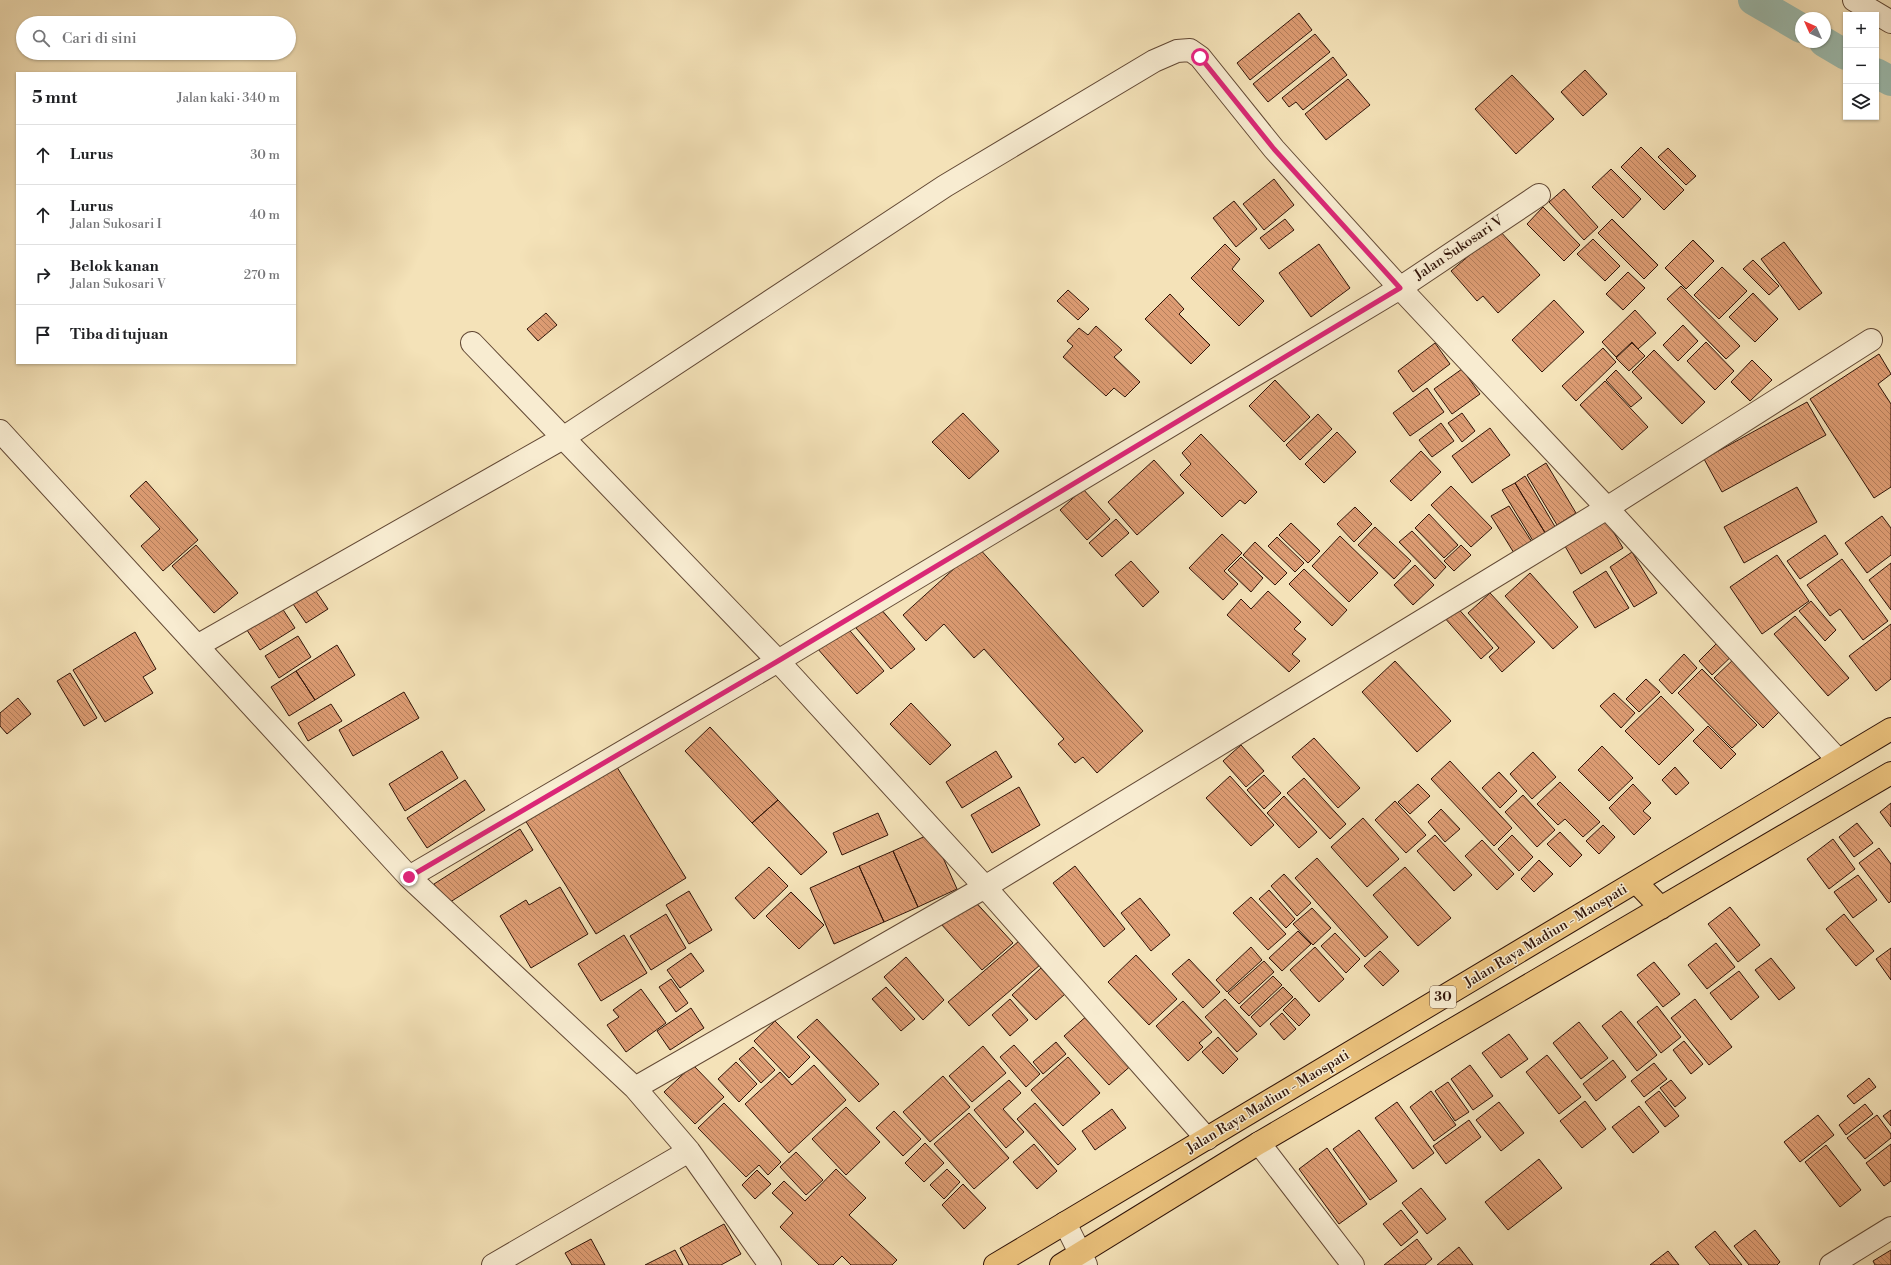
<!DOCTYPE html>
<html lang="id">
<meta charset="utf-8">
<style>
body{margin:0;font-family:"Libre Bodoni",serif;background:#f2f2f2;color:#202124}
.controls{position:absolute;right:12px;top:12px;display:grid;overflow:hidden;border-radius:0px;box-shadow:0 1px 3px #0004}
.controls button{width:36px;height:36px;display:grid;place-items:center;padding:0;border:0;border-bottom:1px solid #e0e0e0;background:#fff;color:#202124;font:20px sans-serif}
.compass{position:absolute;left:1795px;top:12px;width:36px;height:36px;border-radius:50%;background:#fff;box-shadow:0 1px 3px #0004;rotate:315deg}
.stop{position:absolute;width:12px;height:12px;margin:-9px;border:3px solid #db2777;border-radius:50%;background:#fff}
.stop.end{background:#db2777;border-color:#fff;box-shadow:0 1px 4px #0008}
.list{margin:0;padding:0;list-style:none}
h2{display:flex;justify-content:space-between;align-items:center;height:52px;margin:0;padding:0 16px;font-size:17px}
h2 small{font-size:13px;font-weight:400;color:#757577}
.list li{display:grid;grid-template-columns:26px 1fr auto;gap:12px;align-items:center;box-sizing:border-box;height:60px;padding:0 16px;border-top:1px solid #e0e0e0}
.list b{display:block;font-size:15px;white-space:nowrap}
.list p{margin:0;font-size:13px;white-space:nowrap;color:#757577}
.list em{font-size:13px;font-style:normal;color:#757577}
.icon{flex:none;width:22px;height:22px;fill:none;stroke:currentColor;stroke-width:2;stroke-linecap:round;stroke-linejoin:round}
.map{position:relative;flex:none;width:1891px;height:1265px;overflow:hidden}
.search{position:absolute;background:#fff;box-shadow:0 1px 3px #0004;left:16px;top:16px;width:280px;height:44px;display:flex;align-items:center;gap:10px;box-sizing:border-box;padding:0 14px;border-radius:22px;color:#757577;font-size:15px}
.panel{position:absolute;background:#fff;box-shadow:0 1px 3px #0004;left:16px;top:72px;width:280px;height:292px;border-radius:0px}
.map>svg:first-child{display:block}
</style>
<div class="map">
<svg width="1891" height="1265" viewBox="0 0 1891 1265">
<defs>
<pattern id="building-back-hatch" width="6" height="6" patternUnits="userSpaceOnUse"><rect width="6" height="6" fill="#dd9c73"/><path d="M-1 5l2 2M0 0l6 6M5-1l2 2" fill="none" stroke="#b47e5c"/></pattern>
</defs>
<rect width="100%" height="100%" fill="#f4e2b8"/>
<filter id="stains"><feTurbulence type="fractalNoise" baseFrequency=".005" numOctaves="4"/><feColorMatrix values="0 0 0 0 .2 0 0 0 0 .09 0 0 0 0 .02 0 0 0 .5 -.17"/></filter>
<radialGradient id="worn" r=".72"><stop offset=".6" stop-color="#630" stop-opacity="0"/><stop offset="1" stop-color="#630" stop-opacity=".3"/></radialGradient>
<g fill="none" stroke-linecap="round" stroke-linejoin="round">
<path stroke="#9cbdb1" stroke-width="30" d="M1753 0 1801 28
M1824 42 1846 55
M1876 73 1891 81"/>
</g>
<path fill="url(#building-back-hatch)" stroke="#311408" d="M1299 13 1312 30 1250 80 1237 63Z
M1315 34 1330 52 1268 102 1253 84Z
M1333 57 1347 75 1303 110 1296 102 1289 107 1282 98Z
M1585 70 1607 94 1583 116 1561 92Z
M1512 75 1554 119 1516 154 1475 109Z
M1348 79 1370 105 1326 140 1305 114Z
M1641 147 1684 190 1664 210 1621 167Z
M1668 148 1696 176 1686 185 1658 157Z
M1611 169 1641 199 1623 218 1592 187Z
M1274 179 1294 205 1264 230 1243 204Z
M1564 189 1598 227 1584 240 1549 202Z
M1234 201 1257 229 1236 247 1213 218Z
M1543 207 1580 245 1564 261 1527 224Z
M1285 219 1294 230 1269 249 1260 238Z
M1612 219 1658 265 1644 279 1598 233Z
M1499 230 1540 275 1498 313 1483 296 1477 301 1451 271Z
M1593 239 1620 266 1605 281 1577 254Z
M1693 240 1714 261 1686 289 1665 268Z
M1784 242 1822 293 1799 310 1761 259Z
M1225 244 1240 259 1232 269 1264 301 1239 326 1191 278Z
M1319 244 1350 288 1311 317 1279 273Z
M1753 260 1779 286 1769 295 1743 269Z
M1722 267 1747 291 1719 319 1694 295Z
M1628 272 1645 288 1623 310 1606 294Z
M1681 286 1740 346 1726 359 1667 299Z
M1068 290 1089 309 1078 320 1057 301Z
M1753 293 1778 319 1755 342 1729 317Z
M1170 294 1184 309 1179 314 1210 345 1191 364 1145 319Z
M1554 300 1584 332 1542 372 1512 340Z
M1635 310 1656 333 1638 349 1632 342 1616 357 1602 342Z
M546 313 557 325 538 341 527 329Z
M1683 325 1698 341 1678 361 1663 345Z
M1096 326 1122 350 1114 357 1140 382 1125 397 1114 388 1106 396 1063 357 1073 346 1067 341 1079 328 1088 335Z
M1706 342 1734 371 1715 390 1687 361Z
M1435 343 1450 364 1413 392 1398 371Z
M1632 343 1645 356 1629 371 1616 358Z
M1603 348 1616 362 1576 401 1562 386Z
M1654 350 1705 402 1682 424 1632 372Z
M1879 354 1891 374 1878 384 1891 404V487L1874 498 1810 399Z
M1752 360 1772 380 1750 401 1731 382Z
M1462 369 1480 394 1452 414 1434 389Z
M1616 370 1642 398 1631 407 1606 380Z
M1275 380 1310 417 1284 442 1249 406Z
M1605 381 1648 427 1622 450 1580 405Z
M1427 388 1444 412 1410 436 1393 413Z
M1807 402 1826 435 1722 492 1704 459Z
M963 413 999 451 969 479 932 442Z
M1462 413 1475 431 1462 442 1448 423Z
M1318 414 1332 429 1300 460 1286 445Z
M1441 423 1454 441 1432 457 1419 440Z
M1490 428 1510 455 1472 483 1452 456Z
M1337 432 1356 452 1324 483 1305 464Z
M1201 434 1257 492 1245 504 1240 500 1222 517 1180 475 1191 464 1182 453Z
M1421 451 1441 472 1411 501 1390 481Z
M1154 460 1184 493 1137 535 1108 502Z
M1546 463 1576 513 1557 525 1527 475Z
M1525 476 1557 530 1547 536 1515 483Z
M146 481 198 540 163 571 141 546 160 529 130 496Z
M1515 483 1547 536 1535 544 1502 490Z
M1451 486 1492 528 1471 547 1431 505Z
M1797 487 1817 522 1744 563 1724 527Z
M1083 489 1110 519 1087 540 1060 510Z
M1509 506 1532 542 1514 553 1491 516Z
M1355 507 1372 524 1354 542 1337 524Z
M1429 514 1458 545 1444 558 1415 528Z
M1604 516 1623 548 1581 574 1562 541Z
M1882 516 1891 528V555L1867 573 1845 543Z
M1116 519 1129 533 1102 557 1089 543Z
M1291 523 1320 551 1308 563 1279 535Z
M1375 527 1411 561 1394 579 1358 545Z
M1412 531 1446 567 1435 579 1399 542Z
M1222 534 1242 553 1224 571 1238 584 1223 600 1189 568Z
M1825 535 1838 554 1800 579 1787 561Z
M1340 536 1378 573 1349 602 1312 566Z
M1277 537 1304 563 1295 572 1268 546Z
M1255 542 1287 573 1275 585 1243 555Z
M196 545 238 593 214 613 172 566Z
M1461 545 1471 555 1454 571 1444 561Z
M978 547 1143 731 1097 773 1083 757 1075 763 1058 744 1064 739 984 649 974 658 944 624 926 641 903 615Z
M1632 552 1657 593 1634 607 1610 567Z
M1777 555 1809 601 1762 634 1730 587Z
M1241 557 1263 578 1251 592 1228 570Z
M1842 559 1888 621 1863 640 1840 609 1830 616 1807 585Z
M1131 561 1159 592 1143 607 1115 575Z
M1891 563V610L1869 580Z
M1415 565 1434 585 1413 605 1394 585Z
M1304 569 1347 610 1332 626 1289 584Z
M1606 571 1629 608 1595 628 1573 592Z
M1530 573 1578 627 1553 649 1505 596Z
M311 584 328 609 306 623 289 598Z
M1268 591 1301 622 1294 629 1306 639 1292 654 1300 661 1289 672 1227 615 1241 599 1251 609Z
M1490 593 1535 642 1502 672 1489 657 1499 648 1468 613Z
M1811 601 1836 630 1825 641 1799 611Z
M278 602 295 628 260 650 243 624Z
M1455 605 1493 648 1481 659 1443 616Z
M880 608 915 649 891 669 856 628Z
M1795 616 1849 678 1828 696 1774 634Z
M1891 624V679L1876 691 1849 656Z
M845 625 884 671 857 694 817 648Z
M135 632 156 669 143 677 153 693 105 722 73 670Z
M298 636 311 657 279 678 265 656Z
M1723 637 1737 651 1712 675 1699 661Z
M337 645 355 675 315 700 296 671Z
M1684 654 1697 668 1672 694 1659 680Z
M1736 657 1784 707 1763 728 1714 678Z
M1395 661 1451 721 1417 752 1362 692Z
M1702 669 1757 725 1732 748 1678 693Z
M296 671 315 700 289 716 271 687Z
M70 673 97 718 84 726 57 681Z
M1646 679 1660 692 1639 712 1626 699Z
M404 692 419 718 353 756 339 730Z
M1614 693 1635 713 1621 728 1600 706Z
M1661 696 1694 730 1659 765 1625 731Z
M18 698 31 714 7 734 0 726V713Z
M911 703 951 745 930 765 890 724Z
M331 704 342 721 308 741 298 723Z
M1708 726 1736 754 1721 769 1693 741Z
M710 727 778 800 752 823 685 751Z
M1314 738 1360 788 1338 808 1292 757Z
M1241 745 1264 771 1246 787 1223 761Z
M1602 746 1633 778 1609 801 1578 770Z
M442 751 458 778 405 811 389 784Z
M996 751 1012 777 962 808 946 782Z
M1533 752 1556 777 1532 799 1510 774Z
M1450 761 1512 828 1494 846 1431 779Z
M615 764 686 878 596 934 525 820Z
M1675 767 1689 783 1676 795 1662 780Z
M1499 772 1517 791 1500 808 1482 788Z
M1264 775 1281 793 1264 809 1247 790Z
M1230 776 1274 825 1251 846 1206 798Z
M1304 778 1346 824 1330 839 1287 793Z
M465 780 485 810 427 848 407 818Z
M1560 782 1600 822 1583 837 1565 819 1558 825 1537 804Z
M1418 784 1430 796 1410 814 1398 802Z
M1633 784 1651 803 1643 811 1651 818 1634 835 1609 808Z
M1019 787 1040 825 992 853 971 815Z
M1523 795 1555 830 1537 847 1505 812Z
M1284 796 1317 832 1299 848 1267 813Z
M778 800 827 852 801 875 752 823Z
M1395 801 1426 835 1406 853 1375 820Z
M1891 803V827L1880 812Z
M1441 809 1460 829 1445 842 1428 822Z
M878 813 888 835 842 855 833 833Z
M1363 818 1399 859 1367 887 1331 847Z
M1857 823 1873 843 1854 857 1839 837Z
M1603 825 1615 837 1599 854 1586 841Z
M520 829 533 850 447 904 434 884Z
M1560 832 1582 855 1570 867 1547 844Z
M932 833 957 889 918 907 893 851Z
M1435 835 1472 875 1454 891 1417 851Z
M1512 835 1533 857 1519 871 1498 849Z
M1833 839 1855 869 1829 889 1807 859Z
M1482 840 1514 874 1497 890 1465 856Z
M1879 848 1891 864V901L1889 903 1859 863Z
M893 851 918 907 884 922 859 866Z
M1317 858 1388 937 1365 957 1295 878Z
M1539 860 1553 874 1534 892 1521 879Z
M859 866 884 922 834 944 810 888Z
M1075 866 1125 929 1104 947 1053 883Z
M769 867 788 886 754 919 735 898Z
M1405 867 1451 918 1418 946 1373 895Z
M1284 874 1311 903 1297 916 1271 886Z
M1858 875 1877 900 1853 918 1834 892Z
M560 887 588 934 531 968 500 916 526 900 529 905Z
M1269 890 1295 919 1286 928 1259 899Z
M689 891 712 930 689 944 666 905Z
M791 892 824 925 799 949 766 916Z
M971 897 1013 943 982 970 941 924Z
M1251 897 1286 934 1268 950 1233 913Z
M1140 898 1170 935 1151 951 1121 913Z
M1730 907 1760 945 1738 962 1708 924Z
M1312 908 1331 928 1313 945 1293 924Z
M666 914 686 948 651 970 630 936Z
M1844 914 1874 951 1856 966 1826 929Z
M1298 931 1311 944 1282 971 1269 958Z
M1335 933 1360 959 1346 973 1321 946Z
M624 935 647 973 601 1001 578 964Z
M1019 941 1040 965 969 1026 948 1002Z
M1716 943 1735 967 1707 989 1688 965Z
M1251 947 1262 960 1227 992 1216 980Z
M1315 947 1344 979 1319 1002 1290 970Z
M1891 948V980L1876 959Z
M1380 951 1399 971 1383 986 1364 966Z
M691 953 704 971 680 988 667 970Z
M1136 955 1177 999 1149 1025 1108 982Z
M906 957 944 1000 923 1020 884 977Z
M1771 958 1795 988 1779 1000 1755 970Z
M1189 959 1220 992 1203 1008 1172 974Z
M1264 961 1274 972 1239 1004 1228 993Z
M1654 962 1680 994 1663 1007 1637 975Z
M1041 968 1065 994 1036 1020 1012 995Z
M1739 971 1759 997 1731 1020 1710 993Z
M1273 976 1282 985 1249 1016 1240 1007Z
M671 979 688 1003 676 1012 659 987Z
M886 987 915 1019 901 1031 872 999Z
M1283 987 1293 997 1260 1027 1251 1017Z
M641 989 666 1023 626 1052 607 1025 619 1017 613 1010Z
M1295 998 1310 1015 1299 1026 1283 1010Z
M1010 999 1028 1020 1010 1036 992 1015Z
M1225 999 1257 1034 1237 1052 1205 1017Z
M1695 999 1732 1047 1709 1065 1671 1018Z
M1183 1001 1212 1032 1199 1043 1203 1047 1188 1061 1156 1026Z
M1657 1006 1681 1037 1661 1053 1637 1022Z
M691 1008 704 1028 670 1050 657 1031Z
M1621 1011 1657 1055 1637 1071 1602 1026Z
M1282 1013 1296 1029 1284 1040 1270 1024Z
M1089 1014 1134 1063 1109 1085 1064 1036Z
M817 1019 879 1084 859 1102 797 1037Z
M775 1021 810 1057 789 1078 754 1041Z
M1579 1022 1608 1058 1581 1079 1553 1043Z
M1509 1034 1528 1059 1501 1078 1482 1053Z
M1218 1037 1238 1059 1223 1074 1202 1052Z
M1684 1041 1703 1064 1691 1074 1673 1050Z
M1056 1042 1066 1054 1043 1074 1033 1062Z
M1014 1045 1040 1074 1026 1087 1000 1057Z
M983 1046 1006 1073 972 1102 949 1076Z
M753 1047 775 1070 761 1083 739 1059Z
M1547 1055 1581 1097 1559 1114 1526 1072Z
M1068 1057 1100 1093 1063 1126 1031 1090Z
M1613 1060 1626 1077 1596 1101 1583 1084Z
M736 1062 757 1084 739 1102 718 1079Z
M1654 1063 1667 1079 1644 1097 1631 1081Z
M693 1065 724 1097 695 1124 664 1092Z
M814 1065 846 1100 789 1153 745 1104 780 1072 792 1085Z
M1470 1065 1493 1096 1473 1110 1451 1079Z
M943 1076 970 1107 930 1142 903 1112Z
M1869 1078 1876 1087 1854 1104 1847 1096Z
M1009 1080 1021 1093 1003 1109 1024 1132 1006 1148 974 1110Z
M1671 1080 1686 1098 1675 1107 1660 1088Z
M1448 1082 1469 1112 1455 1121 1435 1091Z
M1431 1091 1456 1125 1434 1141 1410 1107Z
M1659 1091 1679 1116 1665 1127 1645 1102Z
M1585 1101 1606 1129 1582 1148 1560 1121Z
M1397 1102 1434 1153 1413 1169 1375 1118Z
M1499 1102 1524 1133 1501 1151 1476 1120Z
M724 1103 781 1162 768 1175 759 1165 746 1177 698 1128Z
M1035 1103 1076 1149 1058 1165 1017 1119Z
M1865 1104 1873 1114 1846 1135 1839 1125Z
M1639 1106 1659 1132 1633 1153 1612 1127Z
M846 1107 880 1142 846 1175 812 1139Z
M1112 1109 1126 1128 1095 1150 1082 1131Z
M1891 1110V1126L1883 1116Z
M894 1111 921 1139 903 1156 876 1128Z
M969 1113 1009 1158 974 1189 934 1144Z
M1818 1115 1834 1135 1800 1162 1784 1142Z
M1877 1115 1891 1134V1138L1865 1159 1847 1138Z
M1469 1120 1481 1137 1446 1164 1433 1146Z
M1359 1130 1397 1181 1370 1200 1333 1149Z
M925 1143 944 1163 924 1182 905 1163Z
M1034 1144 1057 1171 1037 1189 1013 1162Z
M1891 1144V1181L1884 1186 1866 1163Z
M1826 1145 1861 1190 1840 1207 1805 1162Z
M1327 1148 1367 1204 1339 1224 1299 1169Z
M796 1152 823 1180 806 1195 780 1167Z
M1539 1159 1562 1188 1508 1230 1485 1202Z
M836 1169 866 1198 849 1215 897 1260 892 1265H851L842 1256 833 1265H819L780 1227 793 1213 772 1193 784 1181 805 1201Z
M947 1169 960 1182 944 1199 930 1185Z
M757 1170 771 1184 755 1199 742 1185Z
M963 1184 986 1208 964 1229 942 1205Z
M1421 1188 1446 1219 1427 1234 1402 1203Z
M1401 1210 1418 1232 1401 1246 1383 1224Z
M724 1224 741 1254 721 1265H689L680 1248Z
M1755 1230 1780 1262 1777 1265H1749L1734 1246Z
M1715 1231 1742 1265H1710L1695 1247Z
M591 1239 605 1265H572L565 1253Z
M1417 1239 1432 1259 1425 1265H1384Z
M1459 1247 1473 1265H1437Z
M675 1250 683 1265H645Z
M1891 1250V1265H1875L1873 1261Z
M1668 1251 1679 1265H1650Z"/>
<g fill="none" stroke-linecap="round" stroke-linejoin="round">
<g stroke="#624834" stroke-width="24">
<path id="minor" d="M1854 0 1891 22
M472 343 778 661 985 887 1207 1139
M0 431 409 877 635 1088 689 1151 770 1265
M197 646 563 438 945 186 1154 61 1177 51 1190 50 1200 57 1274 149 1400 288 1607 508 1838 760
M409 877 778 661 1400 288 1539 195
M635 1088 985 887 1607 508 1871 340
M1259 1143 1353 1265
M1065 1223 1086 1265
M493 1265 689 1151
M1831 1265 1891 1228"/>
</g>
<g stroke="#311408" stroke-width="24">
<path id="highway" d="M1636 882 1661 908
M995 1265 1891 729
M1061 1265 1259 1143 1891 773"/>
</g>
<use href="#minor" stroke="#f8ecd1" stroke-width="22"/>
<use href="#highway" stroke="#eac17c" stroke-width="22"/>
</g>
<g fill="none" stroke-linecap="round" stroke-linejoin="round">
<path stroke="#db2777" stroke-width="5" d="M409 877 778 661 1400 288 1274 149 1200 57"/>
</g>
<g text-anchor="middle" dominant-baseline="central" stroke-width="3" stroke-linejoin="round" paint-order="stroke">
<rect fill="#f8ecd1" stroke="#6d5544" stroke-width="1" x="1430" y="986" width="26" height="22" rx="3"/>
<g font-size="13" font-weight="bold" fill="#311408">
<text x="1443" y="997">30</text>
</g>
<g font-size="14" fill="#311408" stroke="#f8ecd1">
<text transform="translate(1459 248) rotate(-34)">Jalan Sukosari V</text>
<text transform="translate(1546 936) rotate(-31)">Jalan Raya Madiun - Maospati</text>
<text transform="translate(1268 1102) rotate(-31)">Jalan Raya Madiun - Maospati</text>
</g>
</g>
<rect width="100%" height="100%" filter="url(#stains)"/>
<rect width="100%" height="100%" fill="url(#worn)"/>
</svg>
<div class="controls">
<button>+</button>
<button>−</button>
<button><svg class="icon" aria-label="layers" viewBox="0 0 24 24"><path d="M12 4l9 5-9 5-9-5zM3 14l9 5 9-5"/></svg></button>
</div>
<svg class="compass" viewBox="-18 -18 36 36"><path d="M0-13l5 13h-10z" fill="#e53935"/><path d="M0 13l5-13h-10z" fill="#757577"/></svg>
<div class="stop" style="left:1200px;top:57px"></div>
<div class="stop end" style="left:409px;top:877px"></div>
<div class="search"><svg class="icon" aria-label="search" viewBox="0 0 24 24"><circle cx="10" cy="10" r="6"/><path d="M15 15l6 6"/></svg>Cari di sini</div>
<section class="panel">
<h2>5 mnt<small>Jalan kaki · 340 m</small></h2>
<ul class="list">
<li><svg class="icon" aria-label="ahead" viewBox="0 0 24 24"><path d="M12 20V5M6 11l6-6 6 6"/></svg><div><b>Lurus</b></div><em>30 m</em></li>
<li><svg class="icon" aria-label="ahead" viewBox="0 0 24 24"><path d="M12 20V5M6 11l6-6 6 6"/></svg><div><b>Lurus</b><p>Jalan Sukosari I</p></div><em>40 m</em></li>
<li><svg class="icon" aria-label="right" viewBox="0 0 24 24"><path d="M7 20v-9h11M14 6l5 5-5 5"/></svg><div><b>Belok kanan</b><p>Jalan Sukosari V</p></div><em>270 m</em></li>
<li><svg class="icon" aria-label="arrive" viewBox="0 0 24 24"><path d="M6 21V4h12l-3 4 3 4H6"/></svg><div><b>Tiba di tujuan</b></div></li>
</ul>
</section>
</div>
